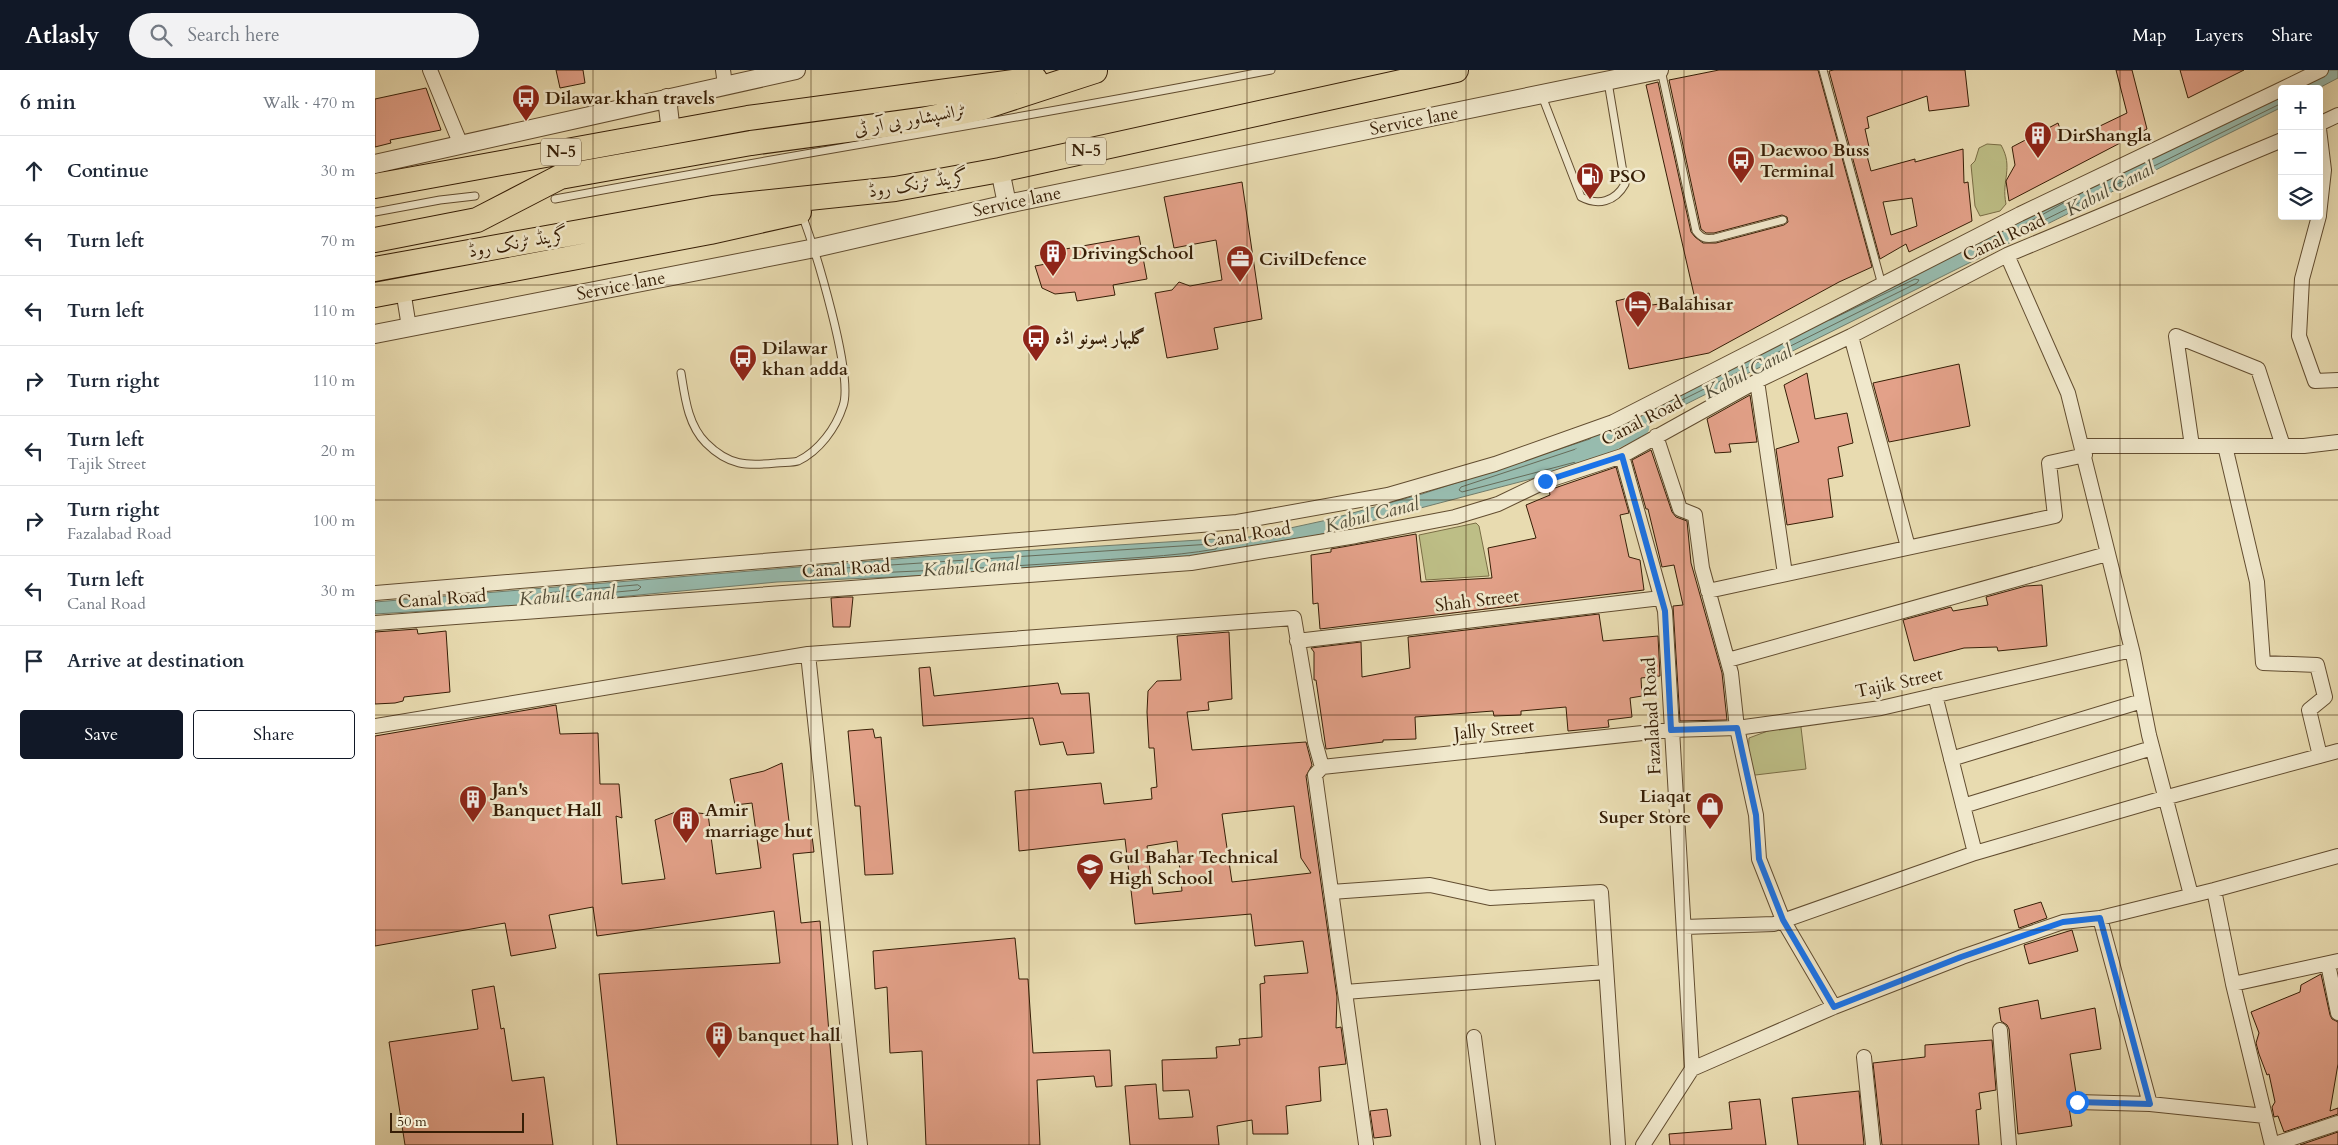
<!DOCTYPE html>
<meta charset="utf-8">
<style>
body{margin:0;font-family:Cardo,Amiri,serif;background:#f2f2f3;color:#1f2937}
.controls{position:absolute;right:15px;top:15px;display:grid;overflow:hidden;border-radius:5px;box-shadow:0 5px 20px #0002}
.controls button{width:45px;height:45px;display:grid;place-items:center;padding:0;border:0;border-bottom:1px solid #e0e1e3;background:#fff;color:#1f2937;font:25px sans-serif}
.scale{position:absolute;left:15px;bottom:12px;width:134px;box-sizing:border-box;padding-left:5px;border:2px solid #361e06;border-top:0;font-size:14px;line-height:18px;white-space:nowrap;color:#361e06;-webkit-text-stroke:4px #f0e8cc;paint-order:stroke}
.stop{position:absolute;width:15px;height:15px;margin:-11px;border:4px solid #1a73e8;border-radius:50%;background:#fff}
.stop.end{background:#1a73e8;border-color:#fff;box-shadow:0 1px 5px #0008}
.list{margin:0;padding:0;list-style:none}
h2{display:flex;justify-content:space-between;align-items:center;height:65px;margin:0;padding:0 20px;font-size:21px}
h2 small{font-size:16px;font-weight:400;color:#747a83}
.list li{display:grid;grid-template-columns:32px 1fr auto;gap:15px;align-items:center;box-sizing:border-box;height:70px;padding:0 20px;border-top:1px solid #e0e1e3}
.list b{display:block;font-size:19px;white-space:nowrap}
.list p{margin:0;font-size:16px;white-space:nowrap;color:#747a83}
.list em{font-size:16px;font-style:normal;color:#747a83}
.actions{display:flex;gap:10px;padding:15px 20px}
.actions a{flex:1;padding:11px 0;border:1px solid #111827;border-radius:5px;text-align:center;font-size:18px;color:#111827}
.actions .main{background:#111827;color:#fff}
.icon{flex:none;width:28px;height:28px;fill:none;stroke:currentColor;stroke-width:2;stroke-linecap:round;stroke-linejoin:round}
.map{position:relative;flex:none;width:1963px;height:1075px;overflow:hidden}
header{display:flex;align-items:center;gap:30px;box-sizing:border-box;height:70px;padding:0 25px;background:#111827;color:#fff}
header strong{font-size:24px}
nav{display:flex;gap:28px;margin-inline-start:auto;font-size:18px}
.search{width:350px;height:45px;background:#f2f2f3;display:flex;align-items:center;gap:12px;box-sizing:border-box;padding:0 18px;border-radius:28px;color:#747a83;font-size:19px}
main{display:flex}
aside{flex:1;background:#fff}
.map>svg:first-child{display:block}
</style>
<header>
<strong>Atlasly</strong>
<div class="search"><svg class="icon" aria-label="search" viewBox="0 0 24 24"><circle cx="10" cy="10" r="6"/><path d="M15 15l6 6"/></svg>Search here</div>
<nav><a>Map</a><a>Layers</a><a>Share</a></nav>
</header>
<main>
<aside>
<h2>6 min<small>Walk · 470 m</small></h2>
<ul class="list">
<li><svg class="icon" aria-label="ahead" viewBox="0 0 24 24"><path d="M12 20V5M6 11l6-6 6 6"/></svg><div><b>Continue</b></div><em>30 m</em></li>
<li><svg class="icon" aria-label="left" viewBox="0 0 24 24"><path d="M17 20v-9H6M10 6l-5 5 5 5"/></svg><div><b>Turn left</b></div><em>70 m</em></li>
<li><svg class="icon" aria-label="left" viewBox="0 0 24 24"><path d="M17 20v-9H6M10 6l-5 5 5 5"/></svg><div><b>Turn left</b></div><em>110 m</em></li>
<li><svg class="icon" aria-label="right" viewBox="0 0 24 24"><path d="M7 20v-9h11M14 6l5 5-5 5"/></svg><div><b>Turn right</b></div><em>110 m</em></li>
<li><svg class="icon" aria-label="left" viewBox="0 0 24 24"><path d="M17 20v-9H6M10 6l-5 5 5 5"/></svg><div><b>Turn left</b><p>Tajik Street</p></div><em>20 m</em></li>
<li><svg class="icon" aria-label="right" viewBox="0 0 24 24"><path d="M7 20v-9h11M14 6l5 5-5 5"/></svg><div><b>Turn right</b><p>Fazalabad Road</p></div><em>100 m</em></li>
<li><svg class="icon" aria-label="left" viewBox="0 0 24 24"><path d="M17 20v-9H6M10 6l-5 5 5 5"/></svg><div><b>Turn left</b><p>Canal Road</p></div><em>30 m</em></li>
<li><svg class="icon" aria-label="arrive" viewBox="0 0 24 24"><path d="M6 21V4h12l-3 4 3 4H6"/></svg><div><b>Arrive at destination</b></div></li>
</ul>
<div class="actions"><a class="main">Save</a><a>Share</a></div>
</aside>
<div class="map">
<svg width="1963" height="1075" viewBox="0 0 1963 1075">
<rect width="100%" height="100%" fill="#e8dbb0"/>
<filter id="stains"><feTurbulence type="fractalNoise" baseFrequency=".004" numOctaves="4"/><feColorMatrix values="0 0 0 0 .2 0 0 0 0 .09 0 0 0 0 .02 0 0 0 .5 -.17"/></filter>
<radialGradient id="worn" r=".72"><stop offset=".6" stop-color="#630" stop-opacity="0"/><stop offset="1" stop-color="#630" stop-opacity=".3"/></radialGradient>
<path fill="#bdbe86" stroke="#7a6e46" d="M1612 74 1626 75C1639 98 1626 110 1631 134L1625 141 1605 146 1600 136 1596 95 1600 91 1604 78Z
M1101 453 1104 456 1114 506 1051 510 1044 465Z
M1425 649 1431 699 1372 706 1374 668Z"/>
<path fill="#97bbae" stroke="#707c6b" d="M1938 0H1963V8L1942 19H1907V37L1243 368V355Z
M1222 362 1227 367 1229 382 1217 393 916 472 816 488 587 504 402 512 168 534 0 544V532L545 487 874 467 952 450 1047 424 1215 369Z"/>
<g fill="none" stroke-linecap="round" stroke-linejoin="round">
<path stroke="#666c5a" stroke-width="1" d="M1705 124 1643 158 1642 161 1645 162 1907 33
M1286 337 1289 339 1542 213 1544 210 1540 209 1455 250
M1212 389 1087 422 1084 420 1086 417 1222 372 1224 379 1215 388
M840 474 843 476 841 479C795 487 747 488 700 492 615 498 530 502 445 505L442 503 444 500Z
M263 515 266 517 263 520 167 529 159 527 162 524Z"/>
<path stroke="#97bbae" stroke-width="19" d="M1207 386 1265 357"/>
</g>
<path fill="#e3a189" stroke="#361e06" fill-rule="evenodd" d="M181 0H208L210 13 185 18Z
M1344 0H1443L1497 197 1464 212 1334 283 1254 299 1241 231 1274 223 1277 235 1320 229 1271 15 1283 12 1316 162 1320 167 1328 173H1341L1409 155 1413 152 1412 147 1407 145 1339 163H1331L1326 159 1294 10Z
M1459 0H1590L1594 36 1554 41 1552 26 1492 47 1494 58 1490 59 1494 77 1491 82 1496 101 1540 89V92L1588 79 1589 113 1593 112 1597 151 1534 182 1531 174 1505 189 1454 1ZM1537 128 1542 156 1516 165 1508 132Z
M1741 0H1757L1772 59 1634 131 1631 111 1640 95 1637 77 1683 53 1689 70 1700 64V68L1752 43Z
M1805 0H1869L1813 28Z
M51 18 66 60 15 70 16 73 0 77V29Z
M867 112 887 249 839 258 843 279 792 288 780 223 797 220 804 212 815 216 847 210 841 170 799 178 789 127Z
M764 166 772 209 738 215 740 225 702 231 700 222 680 224 667 218 660 196 682 192 679 181Z
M1584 294 1595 356 1514 372 1498 313Z
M1432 303 1440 349 1472 343 1478 373 1463 377 1468 406 1453 409 1458 447 1412 455 1401 379 1424 372 1409 315Z
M1375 325 1382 372 1354 374 1356 382 1340 383 1332 349Z
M1276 380 1297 442 1301 447 1312 451 1316 493 1347 603 1352 650 1305 651 1298 536 1308 535 1299 495 1287 497 1273 439H1271L1257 390Z
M1241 397 1254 443 1245 445 1254 487 1265 490 1269 520 945 559 943 533 938 534 936 485 956 482V479L1041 464 1046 512 1117 508 1113 478 1161 468 1151 435 1175 425 1174 420Z
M1667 515 1672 576 1623 581 1622 577 1589 578 1539 591 1528 550 1576 537 1578 541 1613 535 1611 527 1651 516Z
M470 527H478L475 557H458L456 528Z
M1224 544 1228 571 1283 566 1285 606 1266 608 1267 626 1255 628 1257 647 1233 650 1234 657 1193 661 1191 637 1146 641V645L1119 646 1118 641 1040 647 1041 669 1008 670V672L951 679 941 610H939V582L936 578 986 572 987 607 1035 598 1033 567Z
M42 559 43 564 71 561 75 622 29 627 28 631 20 633 0 634V562Z
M854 562 857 629 833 632 834 640 812 642 817 680 931 672 937 695 931 706 962 927 961 958 966 957 971 994 944 997 946 1031 911 1036 913 1064H878L877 1050 842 1056 844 1075H755L750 1016 781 1014 784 1049 818 1047 814 1020 788 1021 787 990 842 988 841 977 865 975 864 969 887 967 885 914 890 913 889 906 933 903 928 871 880 876 876 844 760 854 750 769 644 781 640 721 726 713 729 734 777 729 776 718 782 717 779 678H774L772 642 773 621 782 611 806 610 802 566ZM919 736 926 788 936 803 857 812 847 744ZM802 771 807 821 778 824 772 776Z
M555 597 559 626 683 613 686 624 714 623 719 683 692 685 688 672 665 675 658 648 548 656 544 598Z
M181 635 185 664 223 663 225 714H244L247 748 241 746 247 814 290 809 280 750 303 741 333 744 341 804 386 798 377 733 360 735 355 709 389 701 407 693 416 768 437 766 439 782 418 784 426 853 445 851 463 1075H242L224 904 405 893 399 841 222 866 218 837 174 845 181 878 136 886 130 853 0 876V666Z
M498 659 500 668 506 667 518 804 490 805 485 736H480L473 661Z
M1666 832 1672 848 1644 858 1639 840Z
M1697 860 1703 881 1654 894 1649 875Z
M640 868 644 909H653L658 983 735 980 737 1016 721 1017 719 1006 662 1010 665 1075H551L547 981 515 983 512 917 500 919 498 881Z
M1946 904 1955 945 1957 949 1963 952V994L1955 1041 1963 1038V1044L1909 1062 1903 1046 1899 1047 1897 1037 1900 1032 1894 1004 1892 1005 1884 984 1881 973 1884 963 1876 942 1925 922 1926 915Z
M119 916 126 959 129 958 137 1011 169 1007 178 1075H30L14 972 103 959 97 920Z
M1663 930 1666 949 1720 938 1726 979 1695 984 1701 1023 1695 1027 1693 1031 1697 1056 1643 1064 1634 959 1632 955 1626 951 1624 938Z
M1617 970 1621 1020 1604 1023 1606 1039 1601 1040 1604 1075H1507L1498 993 1550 987V975Z
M1484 1021 1489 1075H1423L1417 1028Z
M1385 1029 1391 1075H1295L1294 1064 1357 1059 1354 1032Z
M1012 1039 1016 1066 999 1068 995 1041Z
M1963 1062V1075H1925Z"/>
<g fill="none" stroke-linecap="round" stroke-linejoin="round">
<g stroke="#624d30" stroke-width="9">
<path id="service" d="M1286 0 1321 161C1327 169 1331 169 1340 168L1408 150
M1448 0 1507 215
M1167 26 1206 127C1223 136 1240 132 1250 114L1233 12
M180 129C418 84 658 47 896 0
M0 142 65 130 100 126
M306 303C310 328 313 355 331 373 354 396 372 396 401 393 408 392 417 393 423 391 444 381 461 358 468 336 479 305 440 179 427 145"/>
</g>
<g stroke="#624d30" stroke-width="16">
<path id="minor" d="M55 0 86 75
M348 0 350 15
M1907 19 1946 0
M1944 54 1963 45
M1944 59 1949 100 1944 145
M1944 146 1927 209 1924 266 1940 311 1963 310
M1632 185 1693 323 1758 584 1774 665 1816 825
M28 220 34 257
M1476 266 1533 477
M1382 311 1410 504
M1281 366 1305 439 1320 445 1327 498 1356 603 1362 658 1381 745 1384 789 1408 850 1459 937
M1708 376H1929L1963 372
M1817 376 1801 266 1883 299 1908 376
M1850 376 1882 512 1888 593 1942 595 1950 627 1934 640 1945 686
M1247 386 1290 541 1317 999 1268 1075
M1333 521 1680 446 1674 393 1710 385
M0 523 862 452 1013 425 1120 394 1238 352 1645 144 1907 19
M0 553 816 493 981 466 1080 447 1123 434 1171 411 1247 386 1382 311 1476 266 1632 185 1907 70
M922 571 1286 528
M433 584 485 1075
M1353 590 1732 484
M0 656 433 584 919 548 940 672 947 697 940 705 991 1074
M1576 689 1767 631
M947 697 1296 660 1362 658 1506 638 1757 580
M1588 736 1777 678
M1600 783 1789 728 1963 681
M1839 820 1858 914 1897 1075
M956 822 1055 815 1115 828 1226 822 1243 1075
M1725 848 1775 1034
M1309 857 1399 854 1600 783 1560 625
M1953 894 1963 943
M1858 914 1963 891
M970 922 1230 902
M1625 960 1634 1075
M1099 967 1113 1075
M1489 987 1498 1075
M1317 999 1459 937 1587 887 1688 852 1725 848 1839 820 1963 786
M1702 1032 1775 1034 1890 1046
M1897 1075 1963 1053"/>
</g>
<g stroke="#624d30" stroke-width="20">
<path id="tertiary" d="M292 28 296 62
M0 94 421 0
M625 100 632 134
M0 264 440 178 632 134 1284 0"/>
</g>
<g stroke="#361e06" stroke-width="26">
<path id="trunk" d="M0 116 373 48 660 9
M0 170 102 150 185 107 376 73 546 50 606 38 720 1
M0 199 338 138 520 119 625 100 1081 0
M0 225 335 162 424 142"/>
</g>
<use href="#service" stroke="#f0e8cc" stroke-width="7"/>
<use href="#minor" stroke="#f0e8cc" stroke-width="14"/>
<use href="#tertiary" stroke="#f0e8cc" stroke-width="18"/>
<use href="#trunk" stroke="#e8dbb0" stroke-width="24"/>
</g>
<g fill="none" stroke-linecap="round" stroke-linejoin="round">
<path stroke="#1a73e8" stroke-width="6" d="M1170 411 1247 386 1290 541 1296 660 1362 658 1381 745 1384 789 1408 850 1459 937 1586 887 1688 852 1725 848 1775 1034 1702 1032"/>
</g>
<path fill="none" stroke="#361e06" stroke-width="1" stroke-opacity="0.55" d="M218 0V1075M436 0V1075M654 0V1075M872 0V1075M1091 0V1075M1309 0V1075M1527 0V1075M1745 0V1075M0 215H1963M0 430H1963M0 645H1963M0 860H1963"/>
<defs>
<g id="bus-pin" transform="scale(1.4375)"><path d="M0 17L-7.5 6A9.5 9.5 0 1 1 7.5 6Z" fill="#8f2418" stroke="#f0e8cc"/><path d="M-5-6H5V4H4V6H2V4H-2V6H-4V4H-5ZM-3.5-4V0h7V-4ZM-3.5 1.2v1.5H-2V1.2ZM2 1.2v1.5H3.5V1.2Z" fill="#fff"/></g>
<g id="building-pin" transform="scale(1.4375)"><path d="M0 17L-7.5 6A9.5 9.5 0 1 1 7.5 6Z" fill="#8f2418" stroke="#f0e8cc"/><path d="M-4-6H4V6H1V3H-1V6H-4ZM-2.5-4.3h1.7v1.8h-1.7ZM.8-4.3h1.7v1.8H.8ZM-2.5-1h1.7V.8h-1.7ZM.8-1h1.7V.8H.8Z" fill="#fff"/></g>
<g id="fuel-pin" transform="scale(1.4375)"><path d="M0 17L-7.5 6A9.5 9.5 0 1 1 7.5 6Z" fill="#8f2418" stroke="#f0e8cc"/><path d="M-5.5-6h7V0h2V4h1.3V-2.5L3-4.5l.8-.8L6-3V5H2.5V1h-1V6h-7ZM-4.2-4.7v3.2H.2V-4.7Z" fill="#fff"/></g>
<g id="office-pin" transform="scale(1.4375)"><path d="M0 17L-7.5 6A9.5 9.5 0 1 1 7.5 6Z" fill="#8f2418" stroke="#f0e8cc"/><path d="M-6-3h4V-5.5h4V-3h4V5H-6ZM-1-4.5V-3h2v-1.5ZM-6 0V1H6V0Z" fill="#fff"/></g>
<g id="hotel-pin" transform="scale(1.4375)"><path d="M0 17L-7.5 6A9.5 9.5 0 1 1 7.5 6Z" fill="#8f2418" stroke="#f0e8cc"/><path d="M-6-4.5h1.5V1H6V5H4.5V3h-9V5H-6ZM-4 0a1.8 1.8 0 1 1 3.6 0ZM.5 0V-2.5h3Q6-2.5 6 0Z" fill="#fff"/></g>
<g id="shop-pin" transform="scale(1.4375)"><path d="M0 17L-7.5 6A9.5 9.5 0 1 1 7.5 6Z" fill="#8f2418" stroke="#f0e8cc"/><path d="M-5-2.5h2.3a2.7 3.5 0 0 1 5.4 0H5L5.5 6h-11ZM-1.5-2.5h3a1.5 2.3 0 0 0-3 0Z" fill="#fff"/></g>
<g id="school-pin" transform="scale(1.4375)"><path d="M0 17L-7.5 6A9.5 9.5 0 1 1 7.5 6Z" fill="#8f2418" stroke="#f0e8cc"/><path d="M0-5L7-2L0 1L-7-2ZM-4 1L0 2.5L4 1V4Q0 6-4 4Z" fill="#fff"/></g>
</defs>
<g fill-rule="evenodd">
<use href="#bus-pin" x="151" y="28"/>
<use href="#building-pin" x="1663" y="65"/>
<use href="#bus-pin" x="1366" y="90"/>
<use href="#fuel-pin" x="1215" y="106"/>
<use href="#building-pin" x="678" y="183"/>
<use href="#office-pin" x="865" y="189"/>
<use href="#hotel-pin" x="1263" y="234"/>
<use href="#bus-pin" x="661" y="268"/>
<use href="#bus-pin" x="368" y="288"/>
<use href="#building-pin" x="98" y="729"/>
<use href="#shop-pin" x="1335" y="736"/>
<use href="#building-pin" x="311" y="750"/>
<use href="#school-pin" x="715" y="797"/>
<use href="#building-pin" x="344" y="965"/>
</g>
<g text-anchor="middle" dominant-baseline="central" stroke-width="5" stroke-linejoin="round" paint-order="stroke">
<g fill="#f0e8cc" stroke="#6e5b41" stroke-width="1">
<rect x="691" y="67.5" width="40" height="27" rx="4"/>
<rect x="166" y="68.5" width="40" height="27" rx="4"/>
</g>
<g font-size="16" font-weight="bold" fill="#361e06">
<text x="711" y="81">N-5</text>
<text x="186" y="82">N-5</text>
</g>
<g font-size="18" font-weight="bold" fill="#361e06" stroke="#f0e8cc" text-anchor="start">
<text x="170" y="28">Dilawar khan travels</text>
<text x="1682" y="65">DirShangla</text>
<text x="1385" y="80">Daewoo Buss<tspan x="1385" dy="21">Terminal</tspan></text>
<text x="1234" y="106">PSO</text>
<text x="697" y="183">DrivingSchool</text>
<text x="884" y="189">CivilDefence</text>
<text x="1282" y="234">Balahisar</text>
<text x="680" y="268">گلبہار بسونو اڈہ</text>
<text x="387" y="278">Dilawar<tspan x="387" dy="21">khan adda</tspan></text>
<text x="117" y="719">Jan's<tspan x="117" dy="21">Banquet Hall</tspan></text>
<text x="1316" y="726" text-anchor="end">Liaqat<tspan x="1316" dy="21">Super Store</tspan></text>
<text x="330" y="740">Amir<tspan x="330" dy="21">marriage hut</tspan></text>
<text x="734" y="787">Gul Bahar Technical<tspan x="734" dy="21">High School</tspan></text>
<text x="363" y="965">banquet hall</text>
</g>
<g font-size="18" fill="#361e06" stroke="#f0e8cc">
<text transform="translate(535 50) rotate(-10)">ٹرانسپشاور بی آر ٹی</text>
<text transform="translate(1039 51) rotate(-11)">Service lane</text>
<text transform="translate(543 114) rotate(-9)">گرینڈ ٹرنک روڈ</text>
<text transform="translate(642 132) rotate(-12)">Service lane</text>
<text transform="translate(1629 168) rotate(-25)">Canal Road</text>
<text transform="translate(143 173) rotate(-10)">گرینڈ ٹرنک روڈ</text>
<text transform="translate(246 216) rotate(-11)">Service lane</text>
<text transform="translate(1267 351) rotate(-27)">Canal Road</text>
<text transform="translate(872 465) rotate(-9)">Canal Road</text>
<text transform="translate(471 499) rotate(-4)">Canal Road</text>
<text transform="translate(67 529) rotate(-4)">Canal Road</text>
<text transform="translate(1102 531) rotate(-7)">Shah Street</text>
<text transform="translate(1524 613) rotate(-12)">Tajik Street</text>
<text transform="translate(1277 646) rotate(-93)">Fazalabad Road</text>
<text transform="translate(1119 660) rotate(-6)">Jally Street</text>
</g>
<g font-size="19" font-style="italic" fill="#534d38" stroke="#f0e8cc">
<text transform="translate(1735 119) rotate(-27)">Kabul Canal</text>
<text transform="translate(1373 302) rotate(-27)">Kabul Canal</text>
<text transform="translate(997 445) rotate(-14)">Kabul Canal</text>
<text transform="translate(596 497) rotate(-4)">Kabul Canal</text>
<text transform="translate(192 526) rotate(-4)">Kabul Canal</text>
</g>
</g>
<rect width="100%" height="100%" filter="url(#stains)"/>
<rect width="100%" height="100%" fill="url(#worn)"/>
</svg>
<div class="controls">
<button>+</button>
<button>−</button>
<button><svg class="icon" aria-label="layers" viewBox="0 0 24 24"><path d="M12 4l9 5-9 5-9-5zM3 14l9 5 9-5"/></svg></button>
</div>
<div class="scale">50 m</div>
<div class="stop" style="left:1702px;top:1032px"></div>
<div class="stop end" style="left:1170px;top:411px"></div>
</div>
</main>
